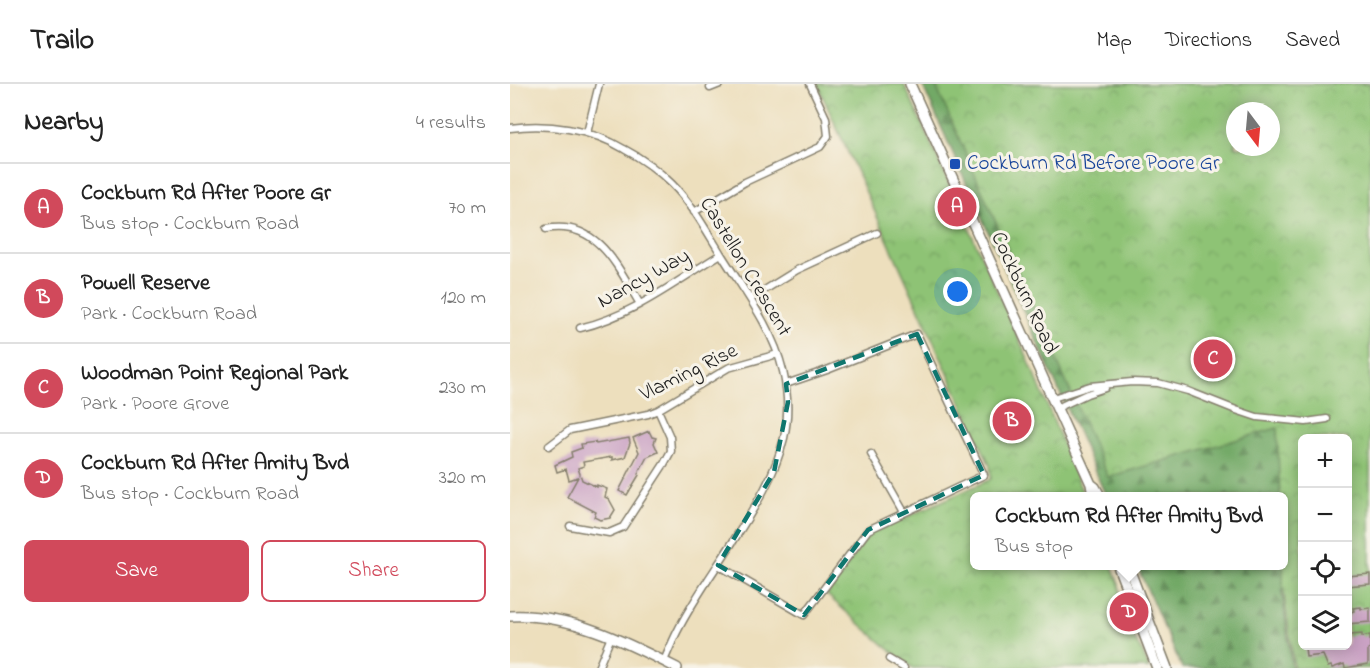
<!DOCTYPE html>
<meta charset="utf-8">
<style>
body{margin:0;font-family:"Indie Flower",sans-serif;background:#f2f2f2;color:#222}
.controls{position:absolute;right:18px;bottom:18px;display:grid;overflow:hidden;border-radius:9px;box-shadow:0 3px 15px #0003}
.controls button{width:54px;height:54px;display:grid;place-items:center;padding:0;border:0;border-bottom:2px solid #e0e0e0;background:#fff;color:#222;font:30px sans-serif}
.compass{position:absolute;left:716px;top:18px;width:54px;height:54px;border-radius:50%;background:#fff;box-shadow:0 3px 15px #0003;rotate:164deg}
.you{position:absolute;left:448px;top:208px;width:21px;height:21px;margin:-15px;border:4px solid #fff;border-radius:50%;background:#1a73e8;box-shadow:0 0 0 9px #1a73e833}
.badge{display:grid;place-items:center;width:39px;height:39px;border-radius:50%;background:#d1495b;color:#fff;font-size:20px;font-weight:700}
.pin{position:absolute;translate:-50% -50%;border:3px solid #fff;box-shadow:0 2px 6px #0006}
.popup{position:absolute;left:460px;top:408px;width:318px;height:78px;box-sizing:border-box;display:grid;place-content:center;border-radius:9px;background:#fff;filter:drop-shadow(0 2px 4px #0005);font-size:20px;white-space:nowrap;color:#767676}
.popup b{font-size:22px;color:#222}
.popup::after{content:'';position:absolute;left:50%;top:100%;margin-left:-12px;border:12px solid transparent;border-top-color:#fff}
.list{margin:0;padding:0;list-style:none}
h2{display:flex;justify-content:space-between;align-items:center;height:78px;margin:0;padding:0 24px;font-size:26px}
h2 small{font-size:20px;font-weight:400;color:#767676}
.list li{display:grid;grid-template-columns:39px 1fr auto;gap:18px;align-items:center;box-sizing:border-box;height:90px;padding:0 24px;border-top:2px solid #e0e0e0}
.list b{display:block;font-size:22px;white-space:nowrap}
.list p{margin:0;font-size:20px;white-space:nowrap;color:#767676}
.list em{font-size:20px;font-style:normal;color:#767676}
.actions{display:flex;gap:12px;padding:18px 24px}
.actions a{flex:1;padding:14px 0;border:2px solid #d1495b;border-radius:9px;text-align:center;font-size:21px;color:#d1495b}
.actions .main{background:#d1495b;color:#fff}
.icon{flex:none;width:33px;height:33px;fill:none;stroke:currentColor;stroke-width:2;stroke-linecap:round;stroke-linejoin:round}
.map{position:relative;flex:none;width:860px;height:584px;overflow:hidden}
header{display:flex;align-items:center;gap:36px;box-sizing:border-box;height:84px;padding:0 30px;background:#fff;border-bottom:2px solid #e0e0e0}
header strong{font-size:28px}
nav{display:flex;gap:33px;margin-inline-start:auto;font-size:21px}
main{display:flex}
aside{flex:1;background:#fff}
.map>svg:first-child{display:block}
</style>
<header>
<strong>Trailo</strong>
<nav><a>Map</a><a>Directions</a><a>Saved</a></nav>
</header>
<main>
<aside>
<h2>Nearby<small>4 results</small></h2>
<ul class="list">
<li><span class="badge">A</span><div><b>Cockburn Rd After Poore Gr</b><p>Bus stop · Cockburn Road</p></div><em>70 m</em></li>
<li><span class="badge">B</span><div><b>Powell Reserve</b><p>Park · Cockburn Road</p></div><em>120 m</em></li>
<li><span class="badge">C</span><div><b>Woodman Point Regional Park</b><p>Park · Poore Grove</p></div><em>230 m</em></li>
<li><span class="badge">D</span><div><b>Cockburn Rd After Amity Bvd</b><p>Bus stop · Cockburn Road</p></div><em>320 m</em></li>
</ul>
<div class="actions"><a class="main">Save</a><a>Share</a></div>
</aside>
<div class="map">
<svg width="860" height="584" viewBox="0 0 860 584">
<defs>
<pattern id="forest-firs" width="22" height="20" patternUnits="userSpaceOnUse" patternTransform="scale(1.5)"><rect width="22" height="20" fill="#72a966"/><path d="M5 1l3.5 6h-7zM16 11l3.5 6h-7z" fill="#5d8953"/></pattern>
<pattern id="park-crowns" width="20" height="18" patternUnits="userSpaceOnUse" patternTransform="scale(1.5)"><rect width="20" height="18" fill="#8ec375"/><path d="M2 6a3 3 0 1 1 6 0M12 15a3 3 0 1 1 6 0" fill="none" stroke="#7aa765"/></pattern>
</defs>
<rect width="100%" height="100%" fill="#f7f3e8"/>
<filter id="ink" filterUnits="userSpaceOnUse"><feTurbulence type="fractalNoise" baseFrequency=".0167" numOctaves="2"/><feDisplacementMap in="SourceGraphic" scale="12" xChannelSelector="R" yChannelSelector="G"/><feConvolveMatrix kernelMatrix="1 2 1 2 8 2 1 2 1" color-interpolation-filters="sRGB"/></filter>
<filter id="wash" filterUnits="userSpaceOnUse"><feTurbulence type="fractalNoise" baseFrequency=".008" numOctaves="4" result="noise"/><feDisplacementMap in="SourceGraphic" scale="24" xChannelSelector="R" yChannelSelector="G"/><feGaussianBlur stdDeviation="1.35" result="paint"/><feColorMatrix in="noise" values="0 0 0 0 0 0 0 0 0 0 0 0 0 0 0 0 0 1.4 0 .05"/><feComposite in="paint" operator="in"/></filter>
<g filter="url(#wash)">
<rect width="100%" height="100%" fill="#eddfbd"/>
<path fill="url(#forest-firs)" stroke="#476241" stroke-width="1.5" fill-rule="evenodd" d="M412 0H860L792 354 787 484 772 507 782 584H672L627 482H774V412H596ZM725 27H761V63H725Z"/>
<path fill="url(#park-crowns)" stroke="#557048" stroke-width="1.5" fill-rule="evenodd" d="M307 0H394L525 291 574 412H464V482H602L609 500 612 515 625 556 633 569 639 584H403L375 562 317 511 359 450 481 395 480 382Z
M425 0H860V584H784L773 502 774 412H770L767 344 598 393ZM725 27H761V63H725ZM792 354H838V562H792Z"/>
<g id="blocks">
<path fill="#caa2c4" d="M139 347 142 353 146 354 144 359 148 368 137 373 128 390 129 391 117 411 109 407 129 368 123 354Z
M119 354 120 359 115 373 102 376V373L73 378 74 382 68 384 72 396 87 403V401L97 405 95 413 99 415 105 426 100 434 90 436 84 433 86 428 57 413 68 393 59 396 56 385 47 388 45 381 62 373 61 368 72 364 71 360 85 358 86 360Z
M860 490V500L837 502V492Z
M851 523V525L860 524V538L837 540V532H840V528L844 527 843 524Z
M852 550V553L860 551V565L858 566V580L835 584 834 580 822 584 821 582 818 583 813 571 796 573 795 563 799 561H837V553H840V551Z"/>
</g>
</g>
<g filter="url(#ink)">
<use href="#blocks" fill-opacity="0" stroke="#847e6c" stroke-width="1.5"/>
<g fill="none" stroke-linecap="round" stroke-linejoin="round">
<g stroke="#847e6c" stroke-width="9">
<path id="street" d="M200 4 210 0
M0 44C38 39 81 45 114 65 131 74 148 86 162 100 182 120 196 146 211 170 234 207 263 244 273 287 278 309 279 332 274 354 265 392 245 423 224 456 205 486 183 516 167 548 162 558 158 568 154 577
M77 49 89 0
M184 128 235 98 310 63 318 52 316 34 300 0
M36 145C88 135 108 184 130 220
M240 215 287 186 367 149
M70 244C122 232 167 197 211 170
M543 314 580 302 622 298 648 299 678 307 726 326 747 333 796 338 817 335
M547 324 577 310 595 304
M39 362 60 346 138 330 148 326 218 284 268 270
M361 370 394 428
M60 442 99 449 113 443 154 380 161 367 160 353 148 326
M208 481 294 531 358 446 474 391 407 250 317 286 276 300
M379 575 394 584
M88 584 101 553"/>
</g>
<g stroke="#847e6c" stroke-width="12">
<path id="secondary" d="M0 532C59 529 116 558 167 584"/>
</g>
<g stroke="#847e6c" stroke-width="12">
<path id="primary" d="M400 0 581 400 583 412
M581 400 585 403 590 412
M608 482 647 584
M618 482 657 584"/>
</g>
<use href="#street" stroke="#fff" stroke-width="6"/>
<use href="#secondary" stroke="#fff" stroke-width="9"/>
<use href="#primary" stroke="#fff" stroke-width="9"/>
</g>
</g>
<path fill="none" stroke="#0f766e" stroke-width="4.5" stroke-dasharray="12 8" stroke-linejoin="round" d="M407 250 474 391 358 446 294 531 208 481 264 388 278 318 276 300Z"/>
<rect fill="#1a4fb4" stroke="#f7f3e8" stroke-width="2" x="439" y="74" width="12" height="12" rx="3"/>
<g text-anchor="middle" dominant-baseline="central" stroke-width="6" stroke-linejoin="round" paint-order="stroke">
<g font-size="21" fill="#164399" stroke="#f7f3e8" text-anchor="start">
<text x="457" y="80">Cockburn Rd Before Poore Gr</text>
</g>
<g font-size="21" fill="#1c1c1c" stroke="#f7f3e8">
<text transform="translate(235 183) rotate(59)">Castellon Crescent</text>
<text transform="translate(134 195) rotate(-29)">Nancy Way</text>
<text transform="translate(514 209) rotate(65)">Cockburn Road</text>
<text transform="translate(179 289) rotate(-26)">Vlaming Rise</text>
</g>
</g>
</svg>
<div class="controls">
<button>+</button>
<button>−</button>
<button><svg class="icon" aria-label="locate" viewBox="0 0 24 24"><circle cx="12" cy="12" r="6"/><path d="M12 2v4M12 18v4M2 12h4M18 12h4"/></svg></button>
<button><svg class="icon" aria-label="layers" viewBox="0 0 24 24"><path d="M12 4l9 5-9 5-9-5zM3 14l9 5 9-5"/></svg></button>
</div>
<svg class="compass" viewBox="-18 -18 36 36"><path d="M0-13l5 13h-10z" fill="#e53935"/><path d="M0 13l5-13h-10z" fill="#767676"/></svg>
<div class="you"></div>
<div class="pin badge" style="left:447px;top:123px">A</div>
<div class="pin badge" style="left:502px;top:337px">B</div>
<div class="pin badge" style="left:703px;top:275px">C</div>
<div class="pin badge" style="left:619px;top:528px">D</div>
<div class="popup"><b>Cockburn Rd After Amity Bvd</b>Bus stop</div>
</div>
</main>
